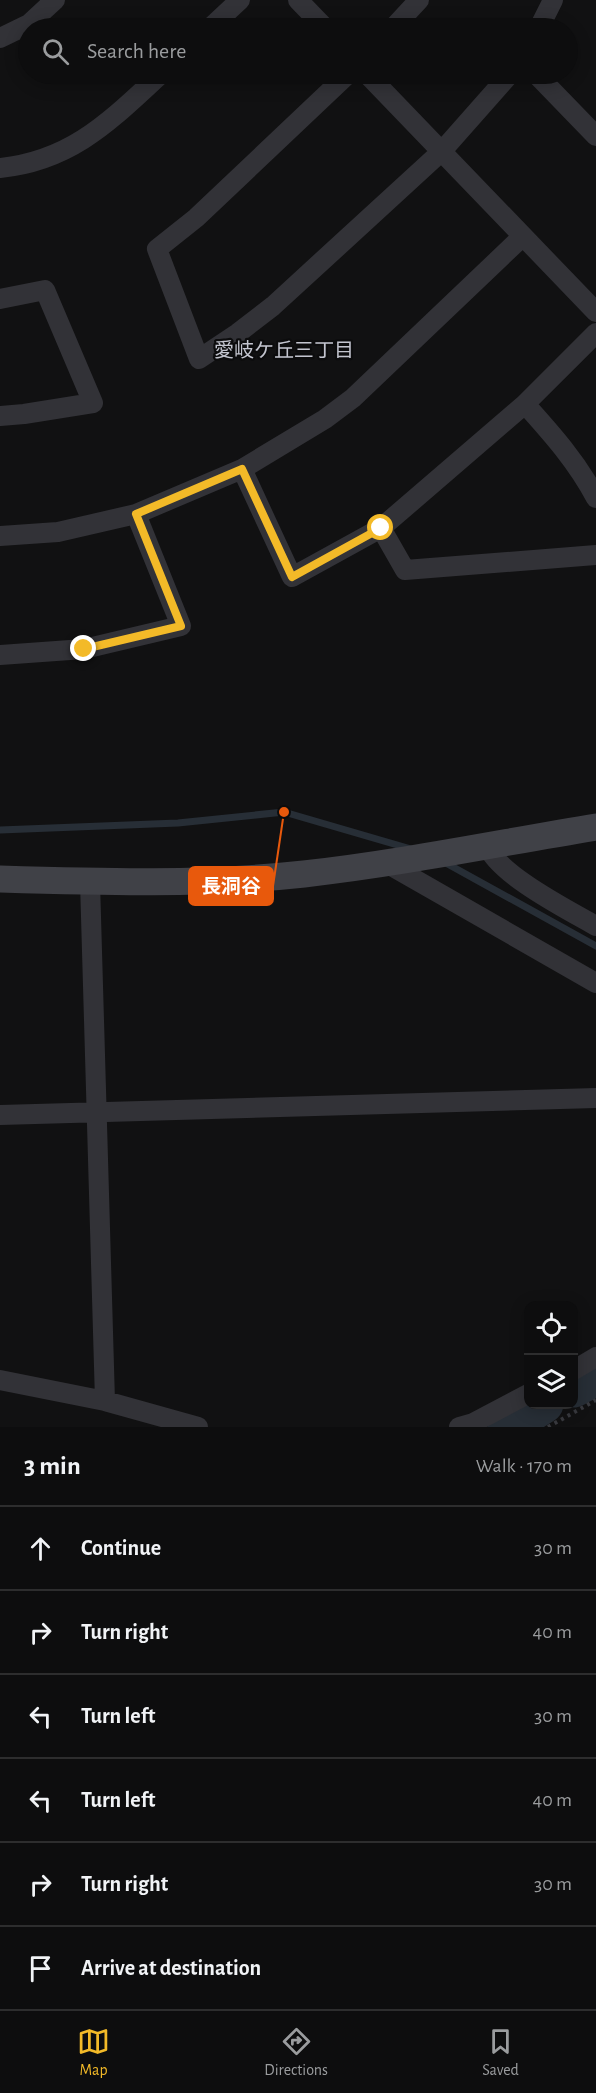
<!DOCTYPE html>
<meta charset="utf-8">
<style>
body{margin:0;font-family:"Alegreya Sans","Noto Sans JP",sans-serif;background:#1b1b1c;color:#f1f3f6}
.controls{position:absolute;right:18px;bottom:18px;display:grid;overflow:hidden;border-radius:12px;box-shadow:0 3px 15px #0003}
.controls button{width:54px;height:54px;display:grid;place-items:center;padding:0;border:0;border-bottom:2px solid #2d2d2e;background:#0d0d0e;color:#f1f3f6;font:30px sans-serif}
.stop{position:absolute;width:18px;height:18px;margin:-14px;border:4px solid #f3ba28;border-radius:50%;background:#fff}
.stop.end{background:#f3ba28;border-color:#fff;box-shadow:0 2px 6px #0008}
.list{margin:0;padding:0;list-style:none}
h2{display:flex;justify-content:space-between;align-items:center;height:78px;margin:0;padding:0 24px;font-size:26px}
h2 small{font-size:20px;font-weight:400;color:#9a9c9e}
.list li{display:grid;grid-template-columns:39px 1fr auto;gap:18px;align-items:center;box-sizing:border-box;height:84px;padding:0 24px;border-top:2px solid #2d2d2e}
.list b{display:block;font-size:22px;white-space:nowrap}
.list em{font-size:20px;font-style:normal;color:#9a9c9e}
.icon{flex:none;width:33px;height:33px;fill:none;stroke:currentColor;stroke-width:2;stroke-linecap:round;stroke-linejoin:round}
.map{position:relative;flex:none;width:596px;height:1427px;overflow:hidden}
.search{position:absolute;background:#0d0d0e;box-shadow:0 3px 15px #0003;left:18px;right:18px;top:18px;height:66px;display:flex;align-items:center;gap:15px;box-sizing:border-box;padding:0 21px;border-radius:33px;color:#9a9c9e;font-size:22px}
.sheet{height:582px;background:#0d0d0e}
nav{display:flex;justify-content:space-around;align-items:center;box-sizing:border-box;height:84px;border-top:2px solid #2d2d2e;background:#0d0d0e;font-size:16px;color:#9a9c9e}
nav a{display:grid;justify-items:center;gap:3px}
nav .on{color:#f3ba28}
.map>svg:first-child{display:block}
</style>
<div class="map">
<svg width="596" height="1427" viewBox="0 0 596 1427">
<rect width="100%" height="100%" fill="#111112"/>
<g fill="none" stroke-linecap="round" stroke-linejoin="round">
<path stroke="#272e36" stroke-width="7" d="M0 830 178 823 284 812 411 849
M444 862 596 946"/>
<path stroke="#272e36" stroke-width="39" d="M574 1388 596 1376
M507 1427 544 1404"/>
<path stroke="#38393e" stroke-width="4" stroke-dasharray="3 4.5" stroke-linecap="butt" d="M548 1427 596 1400"/>
<path stroke="#323237" stroke-width="20" d="M298 0 325 28
M210 28 240 0
M393 28 419 0
M539 28 553 0
M0 38 29 24 55 0
M348 74 196 218 157 249 199 359 238 333 273 306 442 151 510 74
M367 74 596 312
M536 74 596 136
M0 168C72 161 111 120 161 74
M0 299 45 290 93 403 24 414 0 416
M525 404C552 434 577 462 596 498
M242 469 292 577 381 528 525 404 596 333
M381 528 405 570 596 555
M0 536 58 532 136 514 242 469 325 419 353 398 523 236
M0 655 84 649 181 626 136 514
M487 845C497 874 568 910 596 926
M388 864 596 983
M90 882 105 1401
M0 1115 596 1098
M574 1370 596 1357
M0 1380 105 1401 198 1427
M459 1427 473 1423 528 1394"/>
<path stroke="#404147" stroke-width="27" d="M0 879C101 882 203 885 304 874 402 863 499 843 596 827"/>
</g>
<g fill="none" stroke-linecap="round" stroke-linejoin="round">
<path stroke="#f3ba28" stroke-width="8" d="M84 649 181 626 136 514 242 469 292 577 381 528"/>
</g>
<g text-anchor="middle" dominant-baseline="central" stroke-width="4.5" stroke-linejoin="round" paint-order="stroke">
<g font-size="20" fill="#c3c5cf" stroke="#0c0c0d">
<text x="284" y="351">愛岐ケ丘三丁目</text>
</g>
</g>
<path fill="none" stroke="#e8590c" stroke-width="2" d="M284 812L273 886"/>
<circle fill="#e8590c" stroke="#0c0c0d" stroke-width="2" cx="284" cy="812" r="6"/>
<rect fill="#e8590c" stroke="#e8590c" stroke-width="2" x="189" y="867" width="84" height="38" rx="6"/>
<g font-size="20" text-anchor="middle" font-weight="bold" fill="#fff">
<text x="231" y="893">長洞谷</text>
</g>
</svg>
<div class="controls">
<button><svg class="icon" aria-label="locate" viewBox="0 0 24 24"><circle cx="12" cy="12" r="6"/><path d="M12 2v4M12 18v4M2 12h4M18 12h4"/></svg></button>
<button><svg class="icon" aria-label="layers" viewBox="0 0 24 24"><path d="M12 4l9 5-9 5-9-5zM3 14l9 5 9-5"/></svg></button>
</div>
<div class="stop" style="left:381px;top:528px"></div>
<div class="stop end" style="left:84px;top:649px"></div>
<div class="search"><svg class="icon" aria-label="search" viewBox="0 0 24 24"><circle cx="10" cy="10" r="6"/><path d="M15 15l6 6"/></svg>Search here</div>
</div>
<section class="sheet">
<h2>3 min<small>Walk · 170 m</small></h2>
<ul class="list">
<li><svg class="icon" aria-label="ahead" viewBox="0 0 24 24"><path d="M12 20V5M6 11l6-6 6 6"/></svg><div><b>Continue</b></div><em>30 m</em></li>
<li><svg class="icon" aria-label="right" viewBox="0 0 24 24"><path d="M7 20v-9h11M14 6l5 5-5 5"/></svg><div><b>Turn right</b></div><em>40 m</em></li>
<li><svg class="icon" aria-label="left" viewBox="0 0 24 24"><path d="M17 20v-9H6M10 6l-5 5 5 5"/></svg><div><b>Turn left</b></div><em>30 m</em></li>
<li><svg class="icon" aria-label="left" viewBox="0 0 24 24"><path d="M17 20v-9H6M10 6l-5 5 5 5"/></svg><div><b>Turn left</b></div><em>40 m</em></li>
<li><svg class="icon" aria-label="right" viewBox="0 0 24 24"><path d="M7 20v-9h11M14 6l5 5-5 5"/></svg><div><b>Turn right</b></div><em>30 m</em></li>
<li><svg class="icon" aria-label="arrive" viewBox="0 0 24 24"><path d="M6 21V4h12l-3 4 3 4H6"/></svg><div><b>Arrive at destination</b></div></li>
</ul>
</section>
<nav>
<a class="on"><svg class="icon" aria-label="map" viewBox="0 0 24 24"><path d="M3 6l6-2 6 2 6-2v14l-6 2-6-2-6 2zM9 4v14M15 6v14"/></svg>Map</a>
<a><svg class="icon" aria-label="directions" viewBox="0 0 24 24"><path d="M12 3l9 9-9 9-9-9zM9 14v-3h6M13 9l2 2-2 2"/></svg>Directions</a>
<a><svg class="icon" aria-label="saved" viewBox="0 0 24 24"><path d="M7 4h10v16l-5-4-5 4z"/></svg>Saved</a>
</nav>
